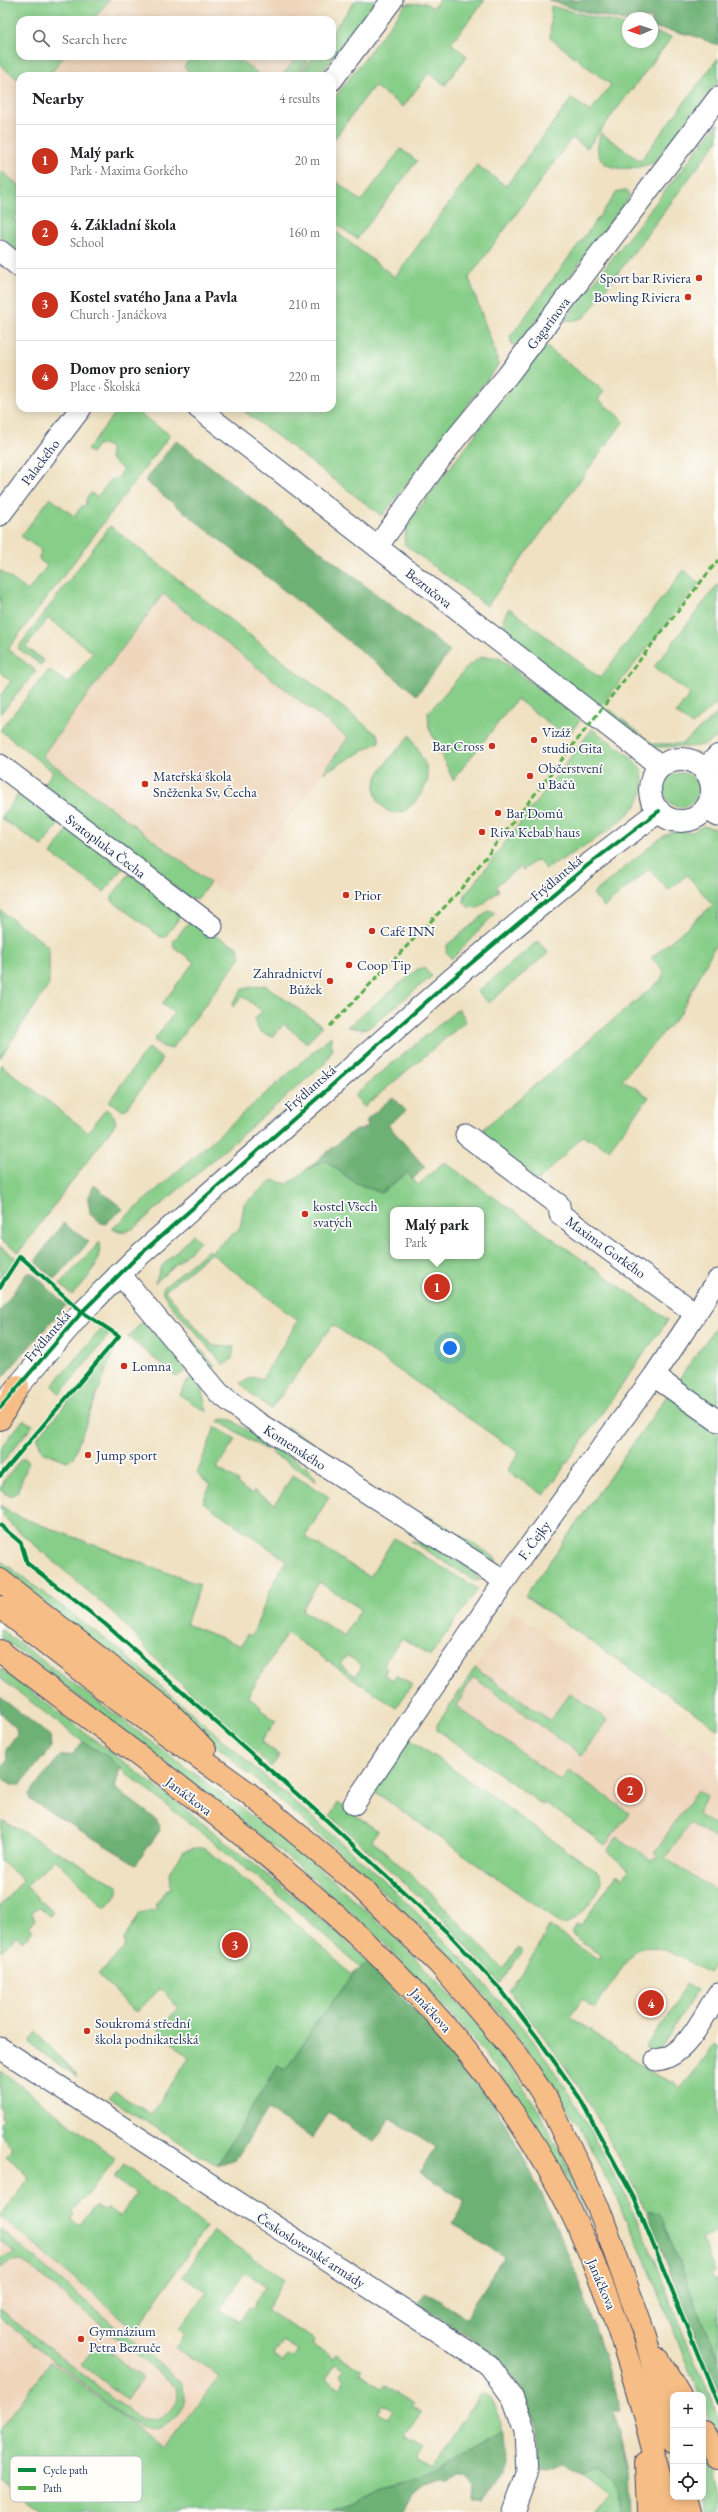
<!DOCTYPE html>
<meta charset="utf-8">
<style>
body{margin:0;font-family:"EB Garamond",serif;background:#f2f2f2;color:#202124}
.controls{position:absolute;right:12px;bottom:12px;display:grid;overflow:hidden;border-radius:8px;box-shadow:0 2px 10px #0003}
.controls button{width:36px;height:36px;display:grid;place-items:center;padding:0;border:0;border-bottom:1px solid #e0e0e0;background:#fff;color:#202124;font:20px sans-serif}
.compass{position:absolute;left:622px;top:12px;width:36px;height:36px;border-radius:50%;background:#fff;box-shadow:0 2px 10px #0003;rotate:268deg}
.you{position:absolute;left:450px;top:1348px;width:14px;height:14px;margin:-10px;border:3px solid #fff;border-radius:50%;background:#1a73e8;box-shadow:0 0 0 6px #1a73e833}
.badge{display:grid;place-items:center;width:26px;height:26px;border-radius:50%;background:#c8321e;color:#fff;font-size:13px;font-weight:700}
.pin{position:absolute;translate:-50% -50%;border:2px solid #fff;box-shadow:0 1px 4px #0006}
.popup{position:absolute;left:390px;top:1207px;width:94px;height:52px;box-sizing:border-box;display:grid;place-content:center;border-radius:8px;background:#fff;filter:drop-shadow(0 1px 3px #0005);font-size:13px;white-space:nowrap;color:#757577}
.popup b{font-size:15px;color:#202124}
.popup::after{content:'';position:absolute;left:50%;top:100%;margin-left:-8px;border:8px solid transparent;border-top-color:#fff}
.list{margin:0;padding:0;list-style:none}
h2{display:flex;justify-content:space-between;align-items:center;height:52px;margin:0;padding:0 16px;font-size:17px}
h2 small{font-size:13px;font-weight:400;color:#757577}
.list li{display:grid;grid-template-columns:26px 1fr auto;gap:12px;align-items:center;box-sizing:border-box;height:72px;padding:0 16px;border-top:1px solid #e0e0e0}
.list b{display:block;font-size:15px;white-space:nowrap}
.list p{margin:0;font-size:13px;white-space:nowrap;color:#757577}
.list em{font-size:13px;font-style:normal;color:#757577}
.icon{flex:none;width:22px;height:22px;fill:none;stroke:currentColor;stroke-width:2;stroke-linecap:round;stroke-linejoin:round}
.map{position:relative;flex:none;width:718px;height:2512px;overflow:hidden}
.search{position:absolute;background:#fff;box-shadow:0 2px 10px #0003;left:16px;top:16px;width:320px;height:44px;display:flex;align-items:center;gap:10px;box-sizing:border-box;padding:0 14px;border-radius:12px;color:#757577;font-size:15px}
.panel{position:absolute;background:#fff;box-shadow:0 2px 10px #0003;left:16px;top:72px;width:320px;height:340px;border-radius:12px}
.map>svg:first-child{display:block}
</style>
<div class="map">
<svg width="718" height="2512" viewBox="0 0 718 2512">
<rect width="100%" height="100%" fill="#fdfcf7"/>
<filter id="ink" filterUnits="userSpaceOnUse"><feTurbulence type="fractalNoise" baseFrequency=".025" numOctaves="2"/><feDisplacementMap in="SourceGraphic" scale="8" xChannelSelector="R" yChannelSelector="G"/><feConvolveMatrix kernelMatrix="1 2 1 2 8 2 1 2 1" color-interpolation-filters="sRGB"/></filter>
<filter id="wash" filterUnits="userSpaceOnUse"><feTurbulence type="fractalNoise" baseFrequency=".012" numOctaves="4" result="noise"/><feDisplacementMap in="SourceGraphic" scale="16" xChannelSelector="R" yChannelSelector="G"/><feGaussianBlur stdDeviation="0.9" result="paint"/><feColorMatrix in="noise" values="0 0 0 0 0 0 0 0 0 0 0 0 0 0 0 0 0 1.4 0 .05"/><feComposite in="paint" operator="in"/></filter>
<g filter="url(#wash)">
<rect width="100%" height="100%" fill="#efe1c1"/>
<path fill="#efd6bb" d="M0 0H326L311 20H20V56H192L184 67 195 76H20V186L2 172 0 174Z
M235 56H298L282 76H261Z
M163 594 348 738 230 898 42 756Z
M514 1612 629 1694 623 1704 646 1720 649 1717 661 1726 659 1729 683 1747 690 1737 718 1757V1957L642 1870 546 1803 445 1713Z
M0 2216 136 2330 140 2324 220 2376 164 2450 51 2361 0 2431Z"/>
<path fill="#87ce89" stroke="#517e74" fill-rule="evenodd" d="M0 0H109L93 20H20V56H64L49 76H20V81L0 65Z
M356 0H376L319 76H299L314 56H332V32Z
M439 0H485L451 43 467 56 445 85 429 73 403 107 374 86 332 142V101L406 4 425 3 433 8Z
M551 6 628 26V42H652V32L672 37 587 148 572 138 469 278 499 364 382 516 240 408H332V229L395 277 477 165 506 186 572 98 590 112 611 85 550 38Z
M192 56H235L261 76H195L184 67Z
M298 56H301L308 61 296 76H282Z
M718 58V82L655 162C630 173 585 174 601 133L640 161Z
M718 123V140L585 317 573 321 564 320Z
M401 149 417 161 357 239 332 221V178L361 201Z
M2 172 20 186V211L14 219 20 224V252L0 236V174Z
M626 190 630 196 519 344 512 345 510 337 618 191Z
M544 345 604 391 598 399 624 421 487 606 404 544 407 524Z
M119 408H132L170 435 8 649 36 671 0 714V696L11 681 0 672V570L28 591 47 566 39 559 41 550 21 536 50 498 74 516 82 506 86 505V499L91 493 97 497 111 480 120 477 122 469 110 458V448L104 444 97 445 91 453 87 450Z
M110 526 379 736V742L323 773 348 738 163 594 42 756 210 883 197 899H191L42 787 53 772 0 730 49 670 68 684 93 653 48 618 26 647 44 661 41 665 18 648Z
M684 570 699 583 600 707 507 636 503 619 509 608 600 678Z
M718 584V702L692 725 676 713 690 694 654 667Z
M481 657H498L580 720 567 737 517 699 453 780 429 728 428 713 469 665Z
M609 709 653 744H682L718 713V736C699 753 679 744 655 748L605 712Z
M592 729C605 739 629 753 638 765 647 777 644 797 634 808 611 833 575 851 546 869L538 859 523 870 520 866 496 886 499 891 478 908 468 907 464 902 465 895Z
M410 735 426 766 428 779C425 790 412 809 401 812 383 817 371 795 376 780 382 764 400 748 410 735Z
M664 790a17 17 0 1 1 34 0a17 17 0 1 1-34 0Z
M26 794 61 821 42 846 1 818 17 796Z
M703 826 718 829V940L680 1014 622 1079 649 1097 609 1149 583 1136 537 1182 484 1139V1128L661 980 664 971 651 958 713 905 687 875 668 890 649 869 604 907 593 894 659 839 671 832H692Z
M69 827 123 868 104 892 51 854Z
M130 873 183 913 165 937H161L112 901V896Z
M0 910 49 947V985L0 1058Z
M490 910 495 913 452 959 446 953 447 945Z
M191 919 211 934 238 947 241 957 172 1049 163 1047 154 1040 174 1013 162 1004 194 962 174 947 173 942Z
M538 941 548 953 489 1003 477 992Z
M424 968 432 976 370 1027 362 1029 347 1027 418 969Z
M265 985 322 1026 307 1043 284 1024 273 1036C262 1034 256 1031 255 1019L262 1011 243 996 233 1007 232 1003 243 989Z
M458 1009 465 1018V1022L364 1107 354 1095Z
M331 1036 332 1050 325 1063 134 1228 124 1232 112 1229Z
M148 1048 161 1058V1062L126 1109 122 1110 109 1101Z
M0 1064 88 1132 106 1109 114 1116 116 1123 19 1252 0 1240Z
M326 1161 354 1182 381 1193 407 1173 418 1185 444 1162 668 1320 544 1495 507 1471 519 1453 333 1325 271 1409 252 1395 240 1383 254 1377 262 1379 298 1321 211 1253 165 1291 213 1346 234 1347 232 1359 224 1365 169 1303 163 1293V1288L208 1250 211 1252 240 1228 244 1204 273 1180 288 1184 306 1170ZM393 1210H481V1256H393Z
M193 1234 200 1242 155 1283 161 1267Z
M100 1242C100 1267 88 1278 72 1295L60 1284Z
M0 1247 16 1258 0 1279Z
M161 1304 215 1366C200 1365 170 1317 161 1304Z
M143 1321 188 1369 177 1377 128 1337Z
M718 1324V1729L525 1596Z
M102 1328 109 1335 60 1394 52 1386Z
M115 1347 73 1458 67 1461 42 1451 37 1438Z
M193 1378 202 1391 207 1412 180 1395 185 1383Z
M223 1419 232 1420 269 1445 266 1450 219 1421Z
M23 1420 33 1425 0 1465V1449Z
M215 1427 236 1439 217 1468 238 1481 237 1484 252 1494 254 1491 275 1504 293 1475 329 1497 305 1537 370 1577 394 1538 478 1589 430 1656 402 1638 383 1665 387 1669 384 1675 393 1680 397 1675 412 1685 396 1708 287 1633 248 1696 261 1707 260 1709 276 1721 261 1742 280 1755 271 1767 162 1666 118 1617 8 1522 2 1514 0 1505 15 1515 200 1585 186 1624 242 1646 247 1634 252 1636 270 1591 286 1560 203 1502 210 1485 197 1474ZM319 1582 361 1609 344 1636 302 1610ZM347 1655 362 1666 356 1676 340 1665Z
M287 1427 333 1456 319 1454 284 1432Z
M274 1447 309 1469 317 1481 271 1453Z
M26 1458 28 1464 17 1493 10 1496 0 1490 2 1483 21 1459Z
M427 1515 496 1558V1563L435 1528Z
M411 1541 426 1543 470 1569 480 1580 475 1581Z
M0 1560 117 1648 384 1880 463 1959 532 2039 572 2097 627 2198 655 2260 677 2320 718 2415V2439L703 2405V2395H699L647 2264 607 2179 580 2128 540 2066 490 2001 419 1925 351 1862 173 1708 0 1573Z
M0 1629 303 1854 389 1931 470 2016 508 2063 540 2113 563 2158 588 2214 530 2116 497 2070 461 2024 381 1940 296 1864 0 1636Z
M0 1668 171 1798 324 1920 368 1962 361 1968 271 1888 120 1768 110 1758 83 1742 0 1678Z
M475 1668 550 1720 570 1693 607 1720 582 1755 473 1677 456 1706 561 1781 569 1770 629 1813 605 1845 546 1803 543 1805 437 1730V1725Z
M407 1737 599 1873C609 1886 577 1925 562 1924L371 1789Z
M697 1790 707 1797 697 1814 718 1828V1841L690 1823 665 1858 718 1892V1957L708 1973C687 1962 656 1937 633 1952L595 2008 582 1999 570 2016 650 2072 675 2084 680 2089 697 2068 714 2043 718 2045V2232L702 2239 715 2272 711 2274 714 2281H718V2359L662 2219 658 2213 646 2211C625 2169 604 2127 579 2087 557 2054 533 2022 509 1991L537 1950 549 1926 599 1959 601 1955 571 1933 577 1925 580 1927 617 1874 623 1879 629 1870 607 1851 617 1837 652 1860 659 1858 654 1853Z
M338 1803 378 1831 372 1840 432 1894 503 1969 517 1948 521 1950V1953L500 1984 434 1910 330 1816Z
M2 1820 118 1886V1893L105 1909 55 1859 26 1887 53 1912 50 1916 41 1908 35 1909 32 1913 35 1920 28 1926 33 1931 22 1941 17 1936 1 1951 0 1906 23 1880 0 1860Z
M195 1848H204L270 1899 352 1975 317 2022 285 2071 278 2066 217 2165 108 2098 115 2092 151 2114 189 2058 158 2029 179 2008 160 1989 139 2010 134 2011 98 1974 125 1948 124 1939 140 1913 157 1909 155 1905 167 1889H171L170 1871 183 1851Z
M687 1983 697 1990 657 2054 645 2047 665 2021Z
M36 2032 79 2078 32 2046 30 2040Z
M0 2070 116 2159 72 2213 75 2215 72 2220 80 2226 95 2205 104 2211 107 2208 120 2217 136 2194 113 2178 124 2165 206 2227 136 2330 0 2216 30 2177 6 2156 13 2149 0 2134V2123L4 2120 2 2117 3 2110 0 2106Z
M0 2229 183 2384C190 2405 174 2428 152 2429 143 2430 134 2423 127 2419L0 2317V2309L138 2418C160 2423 177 2414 178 2389L28 2265 20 2260 9 2262 0 2268V2258L15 2253 0 2240Z
M213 2231 285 2279 266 2310 315 2340 312 2345 333 2358 336 2354 362 2370 359 2374 382 2388 385 2385 414 2404 412 2407 421 2412 406 2435 426 2446 420 2456 434 2465 481 2393 489 2396 498 2415 502 2433 429 2474 381 2486 333 2512H43L0 2481V2431L51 2361 164 2449 220 2376 176 2348 186 2334 179 2329 207 2292 183 2277ZM245 2272 266 2286 252 2308 249 2307 239 2322 220 2310ZM283 2341 298 2350 293 2358 288 2355 283 2362 274 2356ZM335 2364 344 2369 340 2376 344 2379 339 2388 326 2379ZM383 2404 393 2410 388 2419 378 2413Z
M98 2343 143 2378 126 2399 82 2364Z
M703 2453 715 2473 713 2475 718 2498V2512H708L703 2487Z
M597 2467C619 2482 622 2485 619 2512H596L611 2494 582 2475Z"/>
<path fill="#6db175" stroke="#44706a" d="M548 0H718V45L691 35 652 27V18H628V22L574 9Z
M176 440 450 651 417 695 145 481Z
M393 1097 406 1111 388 1125 425 1167 413 1179 407 1173 381 1193 354 1182 326 1161 306 1170 354 1130H361L367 1126V1119Z
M94 1185 123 1209 105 1224 101 1223 90 1213 88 1199Z
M63 1223 89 1242 55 1279 36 1263V1260Z
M27 1273H32L66 1305 0 1380V1311Z
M0 1697 50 1736 51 1748 20 1785H11L0 1776V1769L7 1761 6 1749 17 1734 16 1728 0 1713Z
M83 1742 110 1758 120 1768 115 1788 157 1820 160 1830 136 1864 30 1800 29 1794 60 1756 73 1754Z
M368 1962C411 2007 456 2052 492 2103 511 2131 526 2162 541 2193 574 2263 600 2336 621 2411H614L628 2471 630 2512H619C622 2486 619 2482 597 2468L582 2475 563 2467 546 2473 538 2472C537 2457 538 2440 535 2426 520 2364 466 2335 417 2304L426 2292 466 2318 504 2256 452 2223 465 2201 420 2172 436 2147 390 2118 374 2142 329 2113 312 2138 267 2110 236 2159 217 2165 278 2066 285 2071 317 2022 352 1975Z
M646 2211 658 2213 662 2219 718 2359V2394Z
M502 2431C511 2465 500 2473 482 2502H473L474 2489C468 2477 459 2474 449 2484L441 2481 420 2488 413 2493 400 2512H333L381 2486 429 2474 498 2436Z"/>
</g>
<g filter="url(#ink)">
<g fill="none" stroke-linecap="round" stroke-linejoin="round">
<g stroke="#3b4a6d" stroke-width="23">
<path id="minor" d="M332 80 392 0
M0 251 20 267
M198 408 661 767
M0 515 81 408
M377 547 452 443 508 375 718 98
M0 765 212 926
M706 809 718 816
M466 1135 559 1205 560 1214 695 1313
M119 1273 219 1393 252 1419 505 1581
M654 1376 718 1421
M354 1804 515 1566 654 1376 718 1280
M0 2048 489 2365 513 2398 525 2431 527 2474 513 2512
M656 2060C686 2058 703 2016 718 1994"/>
</g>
<g stroke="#3b4a6d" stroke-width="24">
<path id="tertiary" d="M650 790a31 31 0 1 1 62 0a31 31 0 1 1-62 0Z
M704 770 718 756
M6 1400 82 1312 135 1259 450 981 588 865 659 811"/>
</g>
<g stroke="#3b4a6d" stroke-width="24">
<path id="primary" d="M0 1419 18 1386
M0 1580 170 1713 205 1750
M0 1607 108 1692 247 1792 355 1882 440 1965 518 2056 550 2105 599 2209 645 2336 673 2441
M0 1651C210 1812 461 1975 576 2222 619 2316 645 2411 668 2512
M659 2360 680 2395
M703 2432 718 2457
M646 2462 648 2512
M686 2497 690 2512"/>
</g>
<use href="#minor" stroke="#fff" stroke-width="21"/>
<use href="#tertiary" stroke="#fff" stroke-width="22"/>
<use href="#primary" stroke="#f6be86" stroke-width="22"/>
<path stroke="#52ab49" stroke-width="3" stroke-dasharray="6 3" stroke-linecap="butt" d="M330 1026 456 895 718 560"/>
<g stroke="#fdfcf7" stroke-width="6">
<path id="cycleway" d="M0 1287 20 1256 82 1312 119 1336 0 1476
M0 1408 82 1312 135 1259 450 981 588 865 659 811
M0 1525 21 1543 27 1563 105 1624 323 1817 452 1937 502 1991 537 2037 579 2097 635 2200 718 2404"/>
</g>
<use href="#cycleway" stroke="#00873e" stroke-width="4"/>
</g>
</g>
<g fill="#c8321e" stroke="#fdfcf7" stroke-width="1.5">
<circle cx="699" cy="278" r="4"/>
<circle cx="688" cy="297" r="4"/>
<circle cx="534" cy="740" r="4"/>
<circle cx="492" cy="746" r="4"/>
<circle cx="530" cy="776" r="4"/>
<circle cx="145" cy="784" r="4"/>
<circle cx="498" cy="813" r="4"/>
<circle cx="482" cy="832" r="4"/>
<circle cx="346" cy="895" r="4"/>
<circle cx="372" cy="931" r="4"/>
<circle cx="349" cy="965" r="4"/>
<circle cx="330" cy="981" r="4"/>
<circle cx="305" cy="1214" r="4"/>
<circle cx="124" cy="1366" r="4"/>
<circle cx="88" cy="1455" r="4"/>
<circle cx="87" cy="2031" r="4"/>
<circle cx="81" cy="2339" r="4"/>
</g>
<g text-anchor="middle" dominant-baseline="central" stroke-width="3.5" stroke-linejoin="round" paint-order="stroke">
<g font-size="14" fill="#1b2f5e" stroke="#fdfcf7" text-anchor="start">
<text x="691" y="278" text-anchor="end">Sport bar Riviera</text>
<text x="680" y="297" text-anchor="end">Bowling Riviera</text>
<text x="542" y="732">Vizáž<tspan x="542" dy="16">studio Gita</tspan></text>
<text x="484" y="746" text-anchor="end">Bar Cross</text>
<text x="538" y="768">Občerstvení<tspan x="538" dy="16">u Bačů</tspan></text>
<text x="153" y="776">Mateřská škola<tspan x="153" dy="16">Sněženka Sv, Čecha</tspan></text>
<text x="506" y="813">Bar Domů</text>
<text x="490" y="832">Riva Kebab haus</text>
<text x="354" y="895">Prior</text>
<text x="380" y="931">Café INN</text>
<text x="357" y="965">Coop Tip</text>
<text x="322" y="973" text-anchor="end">Zahradnictví<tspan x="322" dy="16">Bůžek</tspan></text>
<text x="313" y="1206">kostel Všech<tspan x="313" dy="16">svatých</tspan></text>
<text x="132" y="1366">Lomna</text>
<text x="96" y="1455">Jump sport</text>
<text x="95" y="2023">Soukromá střední<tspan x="95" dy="16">škola podnikatelská</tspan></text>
<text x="89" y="2331">Gymnázium<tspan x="89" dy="16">Petra Bezruče</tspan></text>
</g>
<g font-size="14" fill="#1b2f5e" stroke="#fdfcf7">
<text transform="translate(548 323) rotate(-53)">Gagarinova</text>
<text transform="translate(40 462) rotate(-53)">Palackého</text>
<text transform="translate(429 588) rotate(38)">Bezručova</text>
<text transform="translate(106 846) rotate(37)">Svatopluka Čecha</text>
<text transform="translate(556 878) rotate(-40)">Frýdlantská</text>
<text transform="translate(310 1088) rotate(-41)">Frýdlantská</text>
<text transform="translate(606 1247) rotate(36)">Maxima Gorkého</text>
<text transform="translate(47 1336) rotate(-49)">Frýdlantská</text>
<text transform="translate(295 1447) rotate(33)">Komenského</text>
<text transform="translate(534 1540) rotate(-54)">F. Čejky</text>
<text transform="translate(189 1796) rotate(37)">Janáčkova</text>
<text transform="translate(431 2010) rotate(48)">Janáčkova</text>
<text transform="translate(311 2250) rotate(33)">Československé armády</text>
<text transform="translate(602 2284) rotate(67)">Janáčkova</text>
</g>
</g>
<rect x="10" y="2456" width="132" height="46" rx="6" fill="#fdfcf7" stroke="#b9bec9" stroke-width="1"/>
<rect x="18" y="2468" width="18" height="4" fill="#00873e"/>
<rect x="18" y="2486" width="18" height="4" fill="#52ab49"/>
<g font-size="11" fill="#1b2f5e">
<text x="43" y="2474">Cycle path</text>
<text x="43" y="2492">Path</text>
</g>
</svg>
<div class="controls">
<button>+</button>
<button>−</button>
<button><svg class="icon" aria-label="locate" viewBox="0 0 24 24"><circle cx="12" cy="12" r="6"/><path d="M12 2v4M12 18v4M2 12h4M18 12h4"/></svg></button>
</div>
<svg class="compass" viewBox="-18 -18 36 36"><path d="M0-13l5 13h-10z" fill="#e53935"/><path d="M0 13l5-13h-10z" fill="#757577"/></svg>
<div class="you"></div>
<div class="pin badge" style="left:437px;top:1287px">1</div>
<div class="popup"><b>Malý park</b>Park</div>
<div class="pin badge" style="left:630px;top:1790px">2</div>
<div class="pin badge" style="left:235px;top:1945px">3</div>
<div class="pin badge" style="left:651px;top:2003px">4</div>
<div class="search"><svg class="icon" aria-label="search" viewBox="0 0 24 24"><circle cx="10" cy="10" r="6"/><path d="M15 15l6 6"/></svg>Search here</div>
<section class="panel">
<h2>Nearby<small>4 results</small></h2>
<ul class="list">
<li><span class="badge">1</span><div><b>Malý park</b><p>Park · Maxima Gorkého</p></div><em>20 m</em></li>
<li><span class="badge">2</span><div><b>4. Základní škola</b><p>School</p></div><em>160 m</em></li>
<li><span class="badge">3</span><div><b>Kostel svatého Jana a Pavla</b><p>Church · Janáčkova</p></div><em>210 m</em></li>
<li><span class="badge">4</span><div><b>Domov pro seniory</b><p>Place · Školská</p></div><em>220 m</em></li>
</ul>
</section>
</div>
